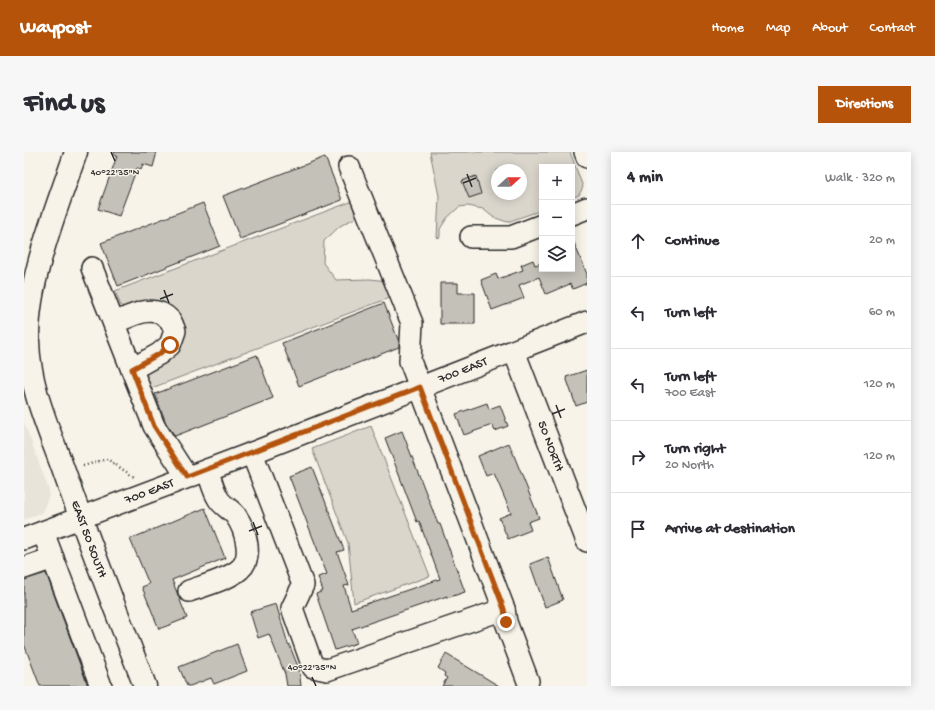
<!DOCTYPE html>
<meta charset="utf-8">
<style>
body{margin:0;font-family:"Gochi Hand",sans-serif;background:#f7f7f7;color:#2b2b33}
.controls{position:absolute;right:12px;top:12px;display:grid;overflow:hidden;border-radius:0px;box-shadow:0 2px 10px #0003}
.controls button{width:36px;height:36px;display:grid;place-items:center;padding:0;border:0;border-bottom:1px solid #e1e1e2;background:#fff;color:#2b2b33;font:20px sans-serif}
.compass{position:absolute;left:467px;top:12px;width:36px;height:36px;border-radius:50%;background:#fff;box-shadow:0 2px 10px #0003;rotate:69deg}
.stop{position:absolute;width:12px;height:12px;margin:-9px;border:3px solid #b45309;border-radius:50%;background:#fff}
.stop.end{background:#b45309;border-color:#fff;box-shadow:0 1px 4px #0008}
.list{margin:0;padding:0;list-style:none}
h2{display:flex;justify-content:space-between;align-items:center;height:52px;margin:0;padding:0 16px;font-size:17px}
h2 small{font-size:13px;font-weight:400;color:#7c7c81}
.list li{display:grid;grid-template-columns:26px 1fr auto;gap:12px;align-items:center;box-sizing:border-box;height:72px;padding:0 16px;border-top:1px solid #e1e1e2}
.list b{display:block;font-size:15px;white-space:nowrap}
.list p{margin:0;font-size:13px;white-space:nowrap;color:#7c7c81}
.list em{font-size:13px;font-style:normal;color:#7c7c81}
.icon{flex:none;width:22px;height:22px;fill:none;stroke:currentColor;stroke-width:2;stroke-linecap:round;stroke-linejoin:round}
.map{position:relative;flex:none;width:563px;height:534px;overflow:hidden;border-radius:0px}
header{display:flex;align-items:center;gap:24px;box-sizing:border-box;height:56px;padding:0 20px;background:#b45309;color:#fff}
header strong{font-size:19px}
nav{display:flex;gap:22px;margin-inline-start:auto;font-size:14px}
.intro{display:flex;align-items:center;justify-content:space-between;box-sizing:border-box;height:96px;padding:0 24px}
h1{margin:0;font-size:28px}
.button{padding:10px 18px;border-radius:0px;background:#b45309;color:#fff;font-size:14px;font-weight:700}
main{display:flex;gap:24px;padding:0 24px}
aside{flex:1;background:#fff;border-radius:0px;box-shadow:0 2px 10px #0003}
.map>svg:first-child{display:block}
</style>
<header>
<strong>Waypost</strong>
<nav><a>Home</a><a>Map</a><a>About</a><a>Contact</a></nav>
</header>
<div class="intro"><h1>Find us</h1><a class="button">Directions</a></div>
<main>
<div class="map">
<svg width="563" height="534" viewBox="0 0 563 534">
<rect width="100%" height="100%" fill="#f7f3e8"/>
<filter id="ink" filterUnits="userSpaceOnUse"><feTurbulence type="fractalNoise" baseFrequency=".025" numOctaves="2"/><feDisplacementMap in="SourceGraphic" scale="8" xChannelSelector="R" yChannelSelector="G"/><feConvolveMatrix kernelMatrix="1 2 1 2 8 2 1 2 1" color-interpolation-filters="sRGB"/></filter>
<g filter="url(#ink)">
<path fill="#e8e4da" d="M0 270 25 338V343L19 360 0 368Z"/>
<path fill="#dad6cc" stroke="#82807c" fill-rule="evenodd" d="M406 0H546L559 35 555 43 548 46V15H518V58L483 70 469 65 459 57 444 54 435 55 423 66 416 77V85L413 86 415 44ZM473 18H497V42H473Z
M329 49 331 66 316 74 300 89 299 111 312 128 346 127 364 129 368 145 125 237 122 219 144 210 157 188 153 164 97 154 91 139Z
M347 274 406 424 330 451 324 391 288 297Z"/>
<path fill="#c4c1b9" stroke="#2b2b2b" d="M90 0H133L129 15 119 12 117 17 113 16 95 64 74 57 93 4 90 3Z
M301 5 318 48 216 87 199 44Z
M452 24 457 42 445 46 438 29Z
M179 51 196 94 94 134 77 91Z
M548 86 563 122V131L549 137 546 132 522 142 515 125 495 133 500 146 468 158 457 128 472 122 474 127 499 118 497 113 509 108 511 113 518 111V117H548Z
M416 131H434V141H451V172H416Z
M360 151 375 190V195L275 234 258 191Z
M233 203 249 246 151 284 142 271 131 242Z
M563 218V250L552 254 542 225Z
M463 251 465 257 476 253 484 274 471 279 468 273 440 283 432 262Z
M378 279 414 372H416L441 440 423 446V444L328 477 333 491 311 498 292 442 299 439 294 425 303 422 265 324 288 315 320 398 313 400 325 433 320 434 327 457 416 427 395 369 393 370 361 286Z
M485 291 515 366 504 370 507 378 484 387 475 366 487 361 470 321 462 324 454 304Z
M181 356 201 406 148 428 163 466 135 477 118 435 125 432 106 387Z
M524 405 539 448 521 455 506 412Z
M22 421 64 534H16L0 492V428Z
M252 452 264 492H265L275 517 277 534H263L261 522 245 482 234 486 226 460Z
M213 492 223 519 190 532 187 526 166 534H163L155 515Z
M422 502 475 534H418L423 526 420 524 421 521 414 516Z"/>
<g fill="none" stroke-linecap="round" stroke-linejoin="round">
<g stroke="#2b2b2b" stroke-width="24">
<g id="minor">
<path d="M561 0 563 5"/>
<path d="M325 15 388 171 386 209 480 457 482 470 504 529"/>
<path d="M548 62 563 56"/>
<path d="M447 85H487L518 73"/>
<path d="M68 116 130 274 163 325"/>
<path d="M90 171C107 164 130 150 146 168 148 171 150 176 151 179L146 193 135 202 108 217"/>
<path id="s1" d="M490 199 563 389"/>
<path d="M228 301 279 433 268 456 289 515 303 518 480 457"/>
<path d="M19 380 77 534"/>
<path id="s2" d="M0 387 228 301 563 170"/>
<path d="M0 416 29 406"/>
<path d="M165 439C179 434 205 427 216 417 230 405 221 377 212 364 207 357 198 354 194 346 189 338 187 327 183 318"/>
</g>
</g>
<g stroke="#2b2b2b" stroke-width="25">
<g id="major">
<path id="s3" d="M52 0C32 59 3 127 4 189 5 233 23 273 38 314 64 388 93 461 121 534"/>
</g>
</g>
<path stroke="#2b2b2b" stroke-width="2.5" stroke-dasharray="1 3" stroke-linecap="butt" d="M59 314 83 307 110 325"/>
<use href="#minor" stroke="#f7f3e8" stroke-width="21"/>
<use href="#major" stroke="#f7f3e8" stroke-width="22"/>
</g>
</g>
<g fill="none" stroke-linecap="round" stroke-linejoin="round" filter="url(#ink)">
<path stroke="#b45309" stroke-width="5" d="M146 193 135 202 108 217 130 274 163 325 396 235 480 457 482 470"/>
</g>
<path fill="none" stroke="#2b2b2b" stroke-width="1.5" d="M87 0 91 9M443 22 448 35M439 31 452 26M140 138 145 151M136 147 149 142M532 253 537 266M528 262 541 257M229 370 234 383M225 379 238 374M288 525 292 534"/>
<g text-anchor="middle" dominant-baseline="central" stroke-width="3" stroke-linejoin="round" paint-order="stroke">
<g font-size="13" fill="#2b2b2b" stroke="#f7f3e8">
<text stroke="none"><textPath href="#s2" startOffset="470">700 EAST</textPath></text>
<text stroke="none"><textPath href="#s1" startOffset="102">50 NORTH</textPath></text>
<text stroke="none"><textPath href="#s2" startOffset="134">700 EAST</textPath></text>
<text stroke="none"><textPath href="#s3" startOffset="404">EAST 50 SOUTH</textPath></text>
</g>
</g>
<g font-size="10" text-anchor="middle" fill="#2b2b2b" stroke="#f7f3e8" stroke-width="3" stroke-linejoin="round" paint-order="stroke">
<text x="91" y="23">40°22'35"N</text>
<text x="288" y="518">40°22'35"N</text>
</g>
</svg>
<div class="controls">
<button>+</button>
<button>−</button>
<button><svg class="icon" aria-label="layers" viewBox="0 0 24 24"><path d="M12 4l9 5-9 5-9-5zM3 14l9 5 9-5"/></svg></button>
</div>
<svg class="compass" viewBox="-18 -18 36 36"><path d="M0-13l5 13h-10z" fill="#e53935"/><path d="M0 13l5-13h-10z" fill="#7c7c81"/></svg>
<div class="stop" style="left:146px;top:193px"></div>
<div class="stop end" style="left:482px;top:470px"></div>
</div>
<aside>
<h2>4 min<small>Walk · 320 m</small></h2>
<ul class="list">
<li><svg class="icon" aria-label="ahead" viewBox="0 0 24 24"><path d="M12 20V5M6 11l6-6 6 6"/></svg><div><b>Continue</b></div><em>20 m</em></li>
<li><svg class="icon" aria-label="left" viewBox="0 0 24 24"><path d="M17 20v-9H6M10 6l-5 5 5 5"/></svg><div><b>Turn left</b></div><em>60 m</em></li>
<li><svg class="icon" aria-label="left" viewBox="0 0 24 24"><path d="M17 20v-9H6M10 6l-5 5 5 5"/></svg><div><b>Turn left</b><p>700 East</p></div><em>120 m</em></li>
<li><svg class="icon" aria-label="right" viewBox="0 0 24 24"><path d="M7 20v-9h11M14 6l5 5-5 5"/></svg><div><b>Turn right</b><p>20 North</p></div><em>120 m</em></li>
<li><svg class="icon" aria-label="arrive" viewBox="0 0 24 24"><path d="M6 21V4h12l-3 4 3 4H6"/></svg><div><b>Arrive at destination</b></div></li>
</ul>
</aside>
</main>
